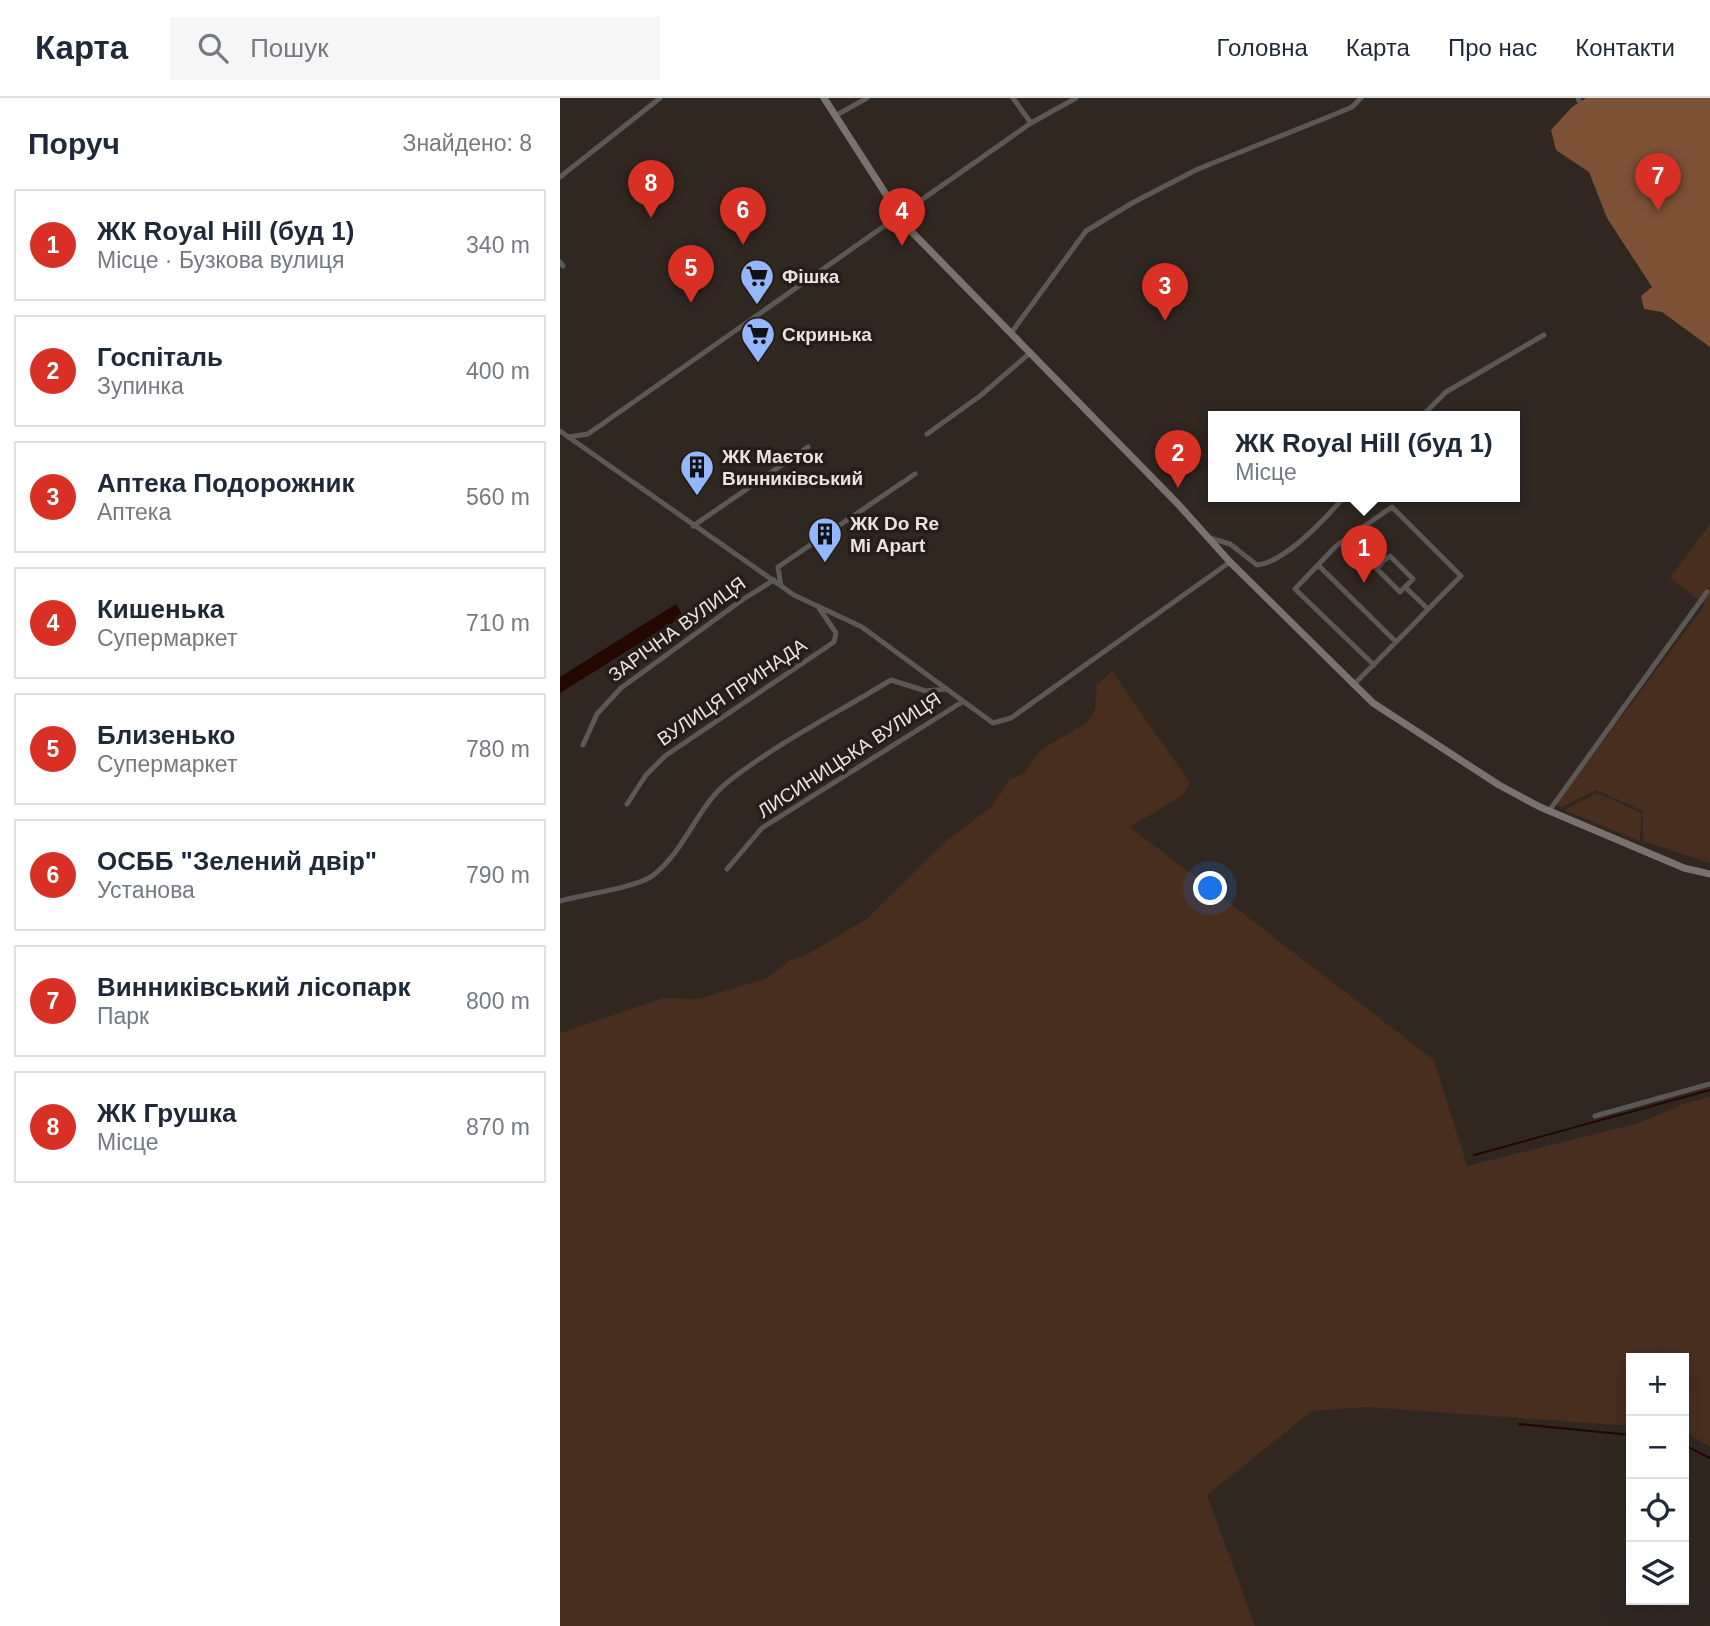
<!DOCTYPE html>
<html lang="uk">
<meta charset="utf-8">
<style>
body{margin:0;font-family:Arial,sans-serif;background:#f6f6f7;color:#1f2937}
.controls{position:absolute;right:21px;bottom:21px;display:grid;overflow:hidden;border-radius:0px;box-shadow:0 7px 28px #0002}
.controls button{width:63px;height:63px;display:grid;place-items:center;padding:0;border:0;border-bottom:2px solid #e0e1e3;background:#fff;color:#1f2937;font:35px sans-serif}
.you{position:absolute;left:651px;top:791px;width:24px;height:24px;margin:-18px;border:5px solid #fff;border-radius:50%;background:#1a73e8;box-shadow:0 0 0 10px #1a73e833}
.badge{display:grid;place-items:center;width:46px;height:46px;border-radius:50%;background:#d93025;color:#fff;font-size:23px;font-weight:700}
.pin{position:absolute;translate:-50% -58px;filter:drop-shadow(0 2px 4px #0008)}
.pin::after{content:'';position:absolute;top:37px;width:24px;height:21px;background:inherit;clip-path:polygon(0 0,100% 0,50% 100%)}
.popup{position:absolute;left:648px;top:313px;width:312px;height:91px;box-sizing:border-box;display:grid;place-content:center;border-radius:0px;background:#fff;filter:drop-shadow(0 2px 5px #0005);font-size:23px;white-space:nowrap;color:#747a83}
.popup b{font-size:26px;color:#1f2937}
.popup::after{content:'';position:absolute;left:50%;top:100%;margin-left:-14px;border:14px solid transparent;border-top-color:#fff}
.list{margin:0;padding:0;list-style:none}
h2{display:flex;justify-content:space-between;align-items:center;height:91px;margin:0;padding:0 28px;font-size:30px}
h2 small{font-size:23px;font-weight:400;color:#747a83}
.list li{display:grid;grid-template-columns:46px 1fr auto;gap:21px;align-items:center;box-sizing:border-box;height:112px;margin:0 14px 14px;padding:0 14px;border:2px solid #e0e1e3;border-radius:0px}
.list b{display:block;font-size:26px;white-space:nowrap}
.list p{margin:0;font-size:23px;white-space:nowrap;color:#747a83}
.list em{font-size:23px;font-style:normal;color:#747a83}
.icon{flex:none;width:38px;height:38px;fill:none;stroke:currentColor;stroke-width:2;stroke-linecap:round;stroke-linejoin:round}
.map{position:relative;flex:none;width:1150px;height:1528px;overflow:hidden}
header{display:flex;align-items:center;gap:42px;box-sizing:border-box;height:98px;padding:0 35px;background:#fff;border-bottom:2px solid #e0e1e3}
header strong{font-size:33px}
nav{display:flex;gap:38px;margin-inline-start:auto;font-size:24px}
.search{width:490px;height:63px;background:#f6f6f7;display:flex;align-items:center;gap:18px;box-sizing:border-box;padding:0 24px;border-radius:0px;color:#747a83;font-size:26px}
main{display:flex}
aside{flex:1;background:#fff}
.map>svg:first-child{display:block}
</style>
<header>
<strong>Карта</strong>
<div class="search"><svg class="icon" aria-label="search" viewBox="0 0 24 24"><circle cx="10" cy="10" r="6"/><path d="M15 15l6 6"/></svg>Пошук</div>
<nav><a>Головна</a><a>Карта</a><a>Про нас</a><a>Контакти</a></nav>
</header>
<main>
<aside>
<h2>Поруч<small>Знайдено: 8</small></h2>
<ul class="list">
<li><span class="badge">1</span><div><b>ЖК Royal Hill (буд 1)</b><p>Місце · Бузкова вулиця</p></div><em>340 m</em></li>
<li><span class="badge">2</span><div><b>Госпіталь</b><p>Зупинка</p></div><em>400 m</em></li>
<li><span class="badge">3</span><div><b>Аптека Подорожник</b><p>Аптека</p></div><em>560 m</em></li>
<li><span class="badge">4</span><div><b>Кишенька</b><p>Супермаркет</p></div><em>710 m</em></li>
<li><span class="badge">5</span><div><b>Близенько</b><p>Супермаркет</p></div><em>780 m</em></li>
<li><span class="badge">6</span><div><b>ОСББ &quot;Зелений двір&quot;</b><p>Установа</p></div><em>790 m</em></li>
<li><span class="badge">7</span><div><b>Винниківський лісопарк</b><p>Парк</p></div><em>800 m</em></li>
<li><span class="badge">8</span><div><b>ЖК Грушка</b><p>Місце</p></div><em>870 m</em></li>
</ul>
</aside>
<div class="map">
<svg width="1150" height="1528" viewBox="0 0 1150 1528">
<rect width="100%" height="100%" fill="#302721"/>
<path fill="#482e1e" d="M1150 426V765L1083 743V713L1036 692 1001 709 996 706 1145 507 1110 480Z
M552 573 630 685 623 697 570 729 874 962 907 1068 1079 1025 1126 1005 1150 999V1349L1124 1334V1260H1071V1328L806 1309 752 1313 647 1397 695 1528H0V935L104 900 139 901 207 880 231 862 248 856 308 820 386 743 431 709 449 682 464 675 481 652 526 625 535 612 537 587Z
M1037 695 1081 715 1080 743 1004 712Z"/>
<path fill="#7c5136" d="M1026 0H1150V249L1102 214 1084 211 1081 198 1092 189 1047 120 1029 74 996 52 991 32 1012 9Z"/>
<path fill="#230800" d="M116 506 123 518 0 595V579Z"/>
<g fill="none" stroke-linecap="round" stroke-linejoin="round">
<path stroke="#230800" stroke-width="2" d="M914 1057 1150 992
M959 1326 1071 1337
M1124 1347 1150 1360"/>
<path stroke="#5c5855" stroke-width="5" d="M453 0 471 25
M1018 0 1019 3
M275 18 307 0
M0 79 100 0
M0 164 3 168
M451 235 526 133 574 104 638 71 778 15 792 9 801 0
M861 319 886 294 984 237
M0 333 234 497 302 529 433 625 451 620 670 464
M367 336 420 298 471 254
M8 339 28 336 471 25 516 0
M133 428 248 349
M795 435 823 463 817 471 840 494 845 489 868 511
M650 440 670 446 697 467C725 464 765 421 784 399
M823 463 830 458 853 481 845 489
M758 467 836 544
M221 488 218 469 355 376
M793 587C830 551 865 514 901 478L832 409 776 448 735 491 814 567
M23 647 37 616 61 590 182 502 214 482
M67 706 86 677 105 658 274 544 276 535 259 510
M989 713 1147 494
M167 771 202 730 402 604
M0 803C21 797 78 789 92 778 125 754 136 709 169 683 219 644 277 615 331 582L366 593 386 591
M1035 1018 1150 986"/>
<path stroke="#79726d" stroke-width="7" d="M264 0 347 129 618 406 670 464 813 605 939 687 980 709 1124 770 1150 776"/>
</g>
<defs>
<g id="supermarket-pin" transform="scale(1.75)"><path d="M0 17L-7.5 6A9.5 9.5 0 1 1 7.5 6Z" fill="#93b7fd" stroke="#261d18"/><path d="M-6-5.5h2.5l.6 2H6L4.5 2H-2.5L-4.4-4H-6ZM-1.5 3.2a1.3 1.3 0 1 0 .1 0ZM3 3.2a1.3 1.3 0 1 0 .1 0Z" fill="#111"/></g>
<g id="building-pin" transform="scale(1.75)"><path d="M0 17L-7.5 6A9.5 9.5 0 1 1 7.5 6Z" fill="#93b7fd" stroke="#261d18"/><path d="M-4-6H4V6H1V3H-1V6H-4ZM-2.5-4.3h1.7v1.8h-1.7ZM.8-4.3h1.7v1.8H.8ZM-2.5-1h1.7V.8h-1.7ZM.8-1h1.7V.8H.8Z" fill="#111"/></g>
</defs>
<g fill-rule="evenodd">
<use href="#supermarket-pin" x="197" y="178"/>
<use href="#supermarket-pin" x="198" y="236"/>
<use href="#building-pin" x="137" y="369"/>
<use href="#building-pin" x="265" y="436"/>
</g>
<g text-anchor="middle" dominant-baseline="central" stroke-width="7" stroke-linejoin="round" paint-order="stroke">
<g font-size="19" font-weight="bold" fill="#eae3e0" stroke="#261d18" text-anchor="start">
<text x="222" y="178">Фішка</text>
<text x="222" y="236">Скринька</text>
<text x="162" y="358">ЖК Маєток<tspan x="162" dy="22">Винниківський</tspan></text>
<text x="290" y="425">ЖК Do Re<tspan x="290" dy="22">Mi Apart</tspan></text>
</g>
<g font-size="19" fill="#eae3e0" stroke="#261d18">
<text transform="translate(117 531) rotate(-36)">ЗАРІЧНА ВУЛИЦЯ</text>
<text transform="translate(172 594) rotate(-34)">ВУЛИЦЯ ПРИНАДА</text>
<text transform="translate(289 657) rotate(-33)">ЛИСИНИЦЬКА ВУЛИЦЯ</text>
</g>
</g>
</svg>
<div class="controls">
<button>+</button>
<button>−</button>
<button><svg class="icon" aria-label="locate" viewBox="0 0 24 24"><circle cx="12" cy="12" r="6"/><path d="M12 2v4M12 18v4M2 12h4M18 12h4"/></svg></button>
<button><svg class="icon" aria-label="layers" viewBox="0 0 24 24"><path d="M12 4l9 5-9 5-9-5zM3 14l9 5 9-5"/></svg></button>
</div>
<div class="you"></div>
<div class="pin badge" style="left:804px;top:485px">1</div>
<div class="popup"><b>ЖК Royal Hill (буд 1)</b>Місце</div>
<div class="pin badge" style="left:618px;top:390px">2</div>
<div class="pin badge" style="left:605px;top:223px">3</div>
<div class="pin badge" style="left:342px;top:148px">4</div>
<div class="pin badge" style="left:131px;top:205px">5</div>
<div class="pin badge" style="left:183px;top:147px">6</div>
<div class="pin badge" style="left:1098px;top:113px">7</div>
<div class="pin badge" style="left:91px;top:120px">8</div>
</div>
</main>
